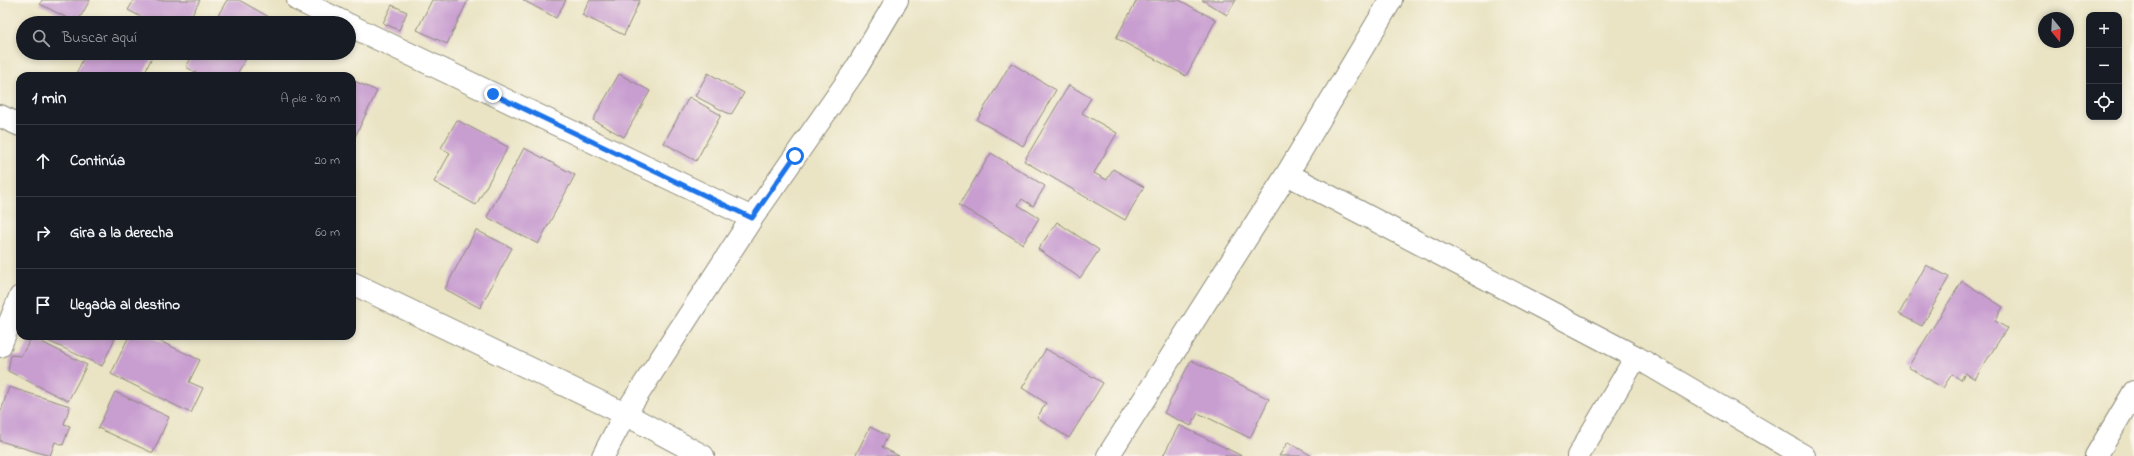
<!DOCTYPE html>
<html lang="es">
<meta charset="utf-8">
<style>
body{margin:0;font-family:"Indie Flower",sans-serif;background:#20242c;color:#f1f3f6}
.controls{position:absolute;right:12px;top:12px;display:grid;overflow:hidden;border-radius:8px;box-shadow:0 2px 6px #0003}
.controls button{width:36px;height:36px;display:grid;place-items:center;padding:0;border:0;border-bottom:1px solid #363941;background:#171b24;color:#f1f3f6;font:20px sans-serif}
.compass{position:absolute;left:2038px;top:12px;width:36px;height:36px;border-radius:50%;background:#171b24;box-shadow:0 2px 6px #0003;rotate:162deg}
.stop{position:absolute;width:12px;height:12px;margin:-9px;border:3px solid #1a73e8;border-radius:50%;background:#fff}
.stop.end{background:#1a73e8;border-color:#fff;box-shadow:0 1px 4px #0008}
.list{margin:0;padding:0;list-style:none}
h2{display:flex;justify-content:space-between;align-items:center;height:52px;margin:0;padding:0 16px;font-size:17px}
h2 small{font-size:13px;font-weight:400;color:#9ea1a6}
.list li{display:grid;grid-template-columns:26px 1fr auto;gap:12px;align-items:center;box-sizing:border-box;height:72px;padding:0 16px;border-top:1px solid #363941}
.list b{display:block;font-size:15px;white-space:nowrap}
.list em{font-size:13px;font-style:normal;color:#9ea1a6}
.icon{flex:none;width:22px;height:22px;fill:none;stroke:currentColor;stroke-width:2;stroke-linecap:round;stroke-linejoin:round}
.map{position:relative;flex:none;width:2134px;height:456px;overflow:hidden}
.search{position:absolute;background:#171b24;box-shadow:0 2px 6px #0003;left:16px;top:16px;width:340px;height:44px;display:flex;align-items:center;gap:10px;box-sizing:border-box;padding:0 14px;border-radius:22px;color:#9ea1a6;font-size:15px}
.panel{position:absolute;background:#171b24;box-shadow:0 2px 6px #0003;left:16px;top:72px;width:340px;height:268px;border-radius:12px}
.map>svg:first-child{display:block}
</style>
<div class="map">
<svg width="2134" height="456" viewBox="0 0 2134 456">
<rect width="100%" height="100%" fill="#fbf7ec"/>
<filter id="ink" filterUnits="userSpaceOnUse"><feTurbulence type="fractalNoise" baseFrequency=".025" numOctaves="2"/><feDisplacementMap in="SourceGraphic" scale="8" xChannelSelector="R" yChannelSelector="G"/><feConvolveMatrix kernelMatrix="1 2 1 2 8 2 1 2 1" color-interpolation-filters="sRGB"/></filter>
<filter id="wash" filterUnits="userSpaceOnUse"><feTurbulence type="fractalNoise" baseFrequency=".012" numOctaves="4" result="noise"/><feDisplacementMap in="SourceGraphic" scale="16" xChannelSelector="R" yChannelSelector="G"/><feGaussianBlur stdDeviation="0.9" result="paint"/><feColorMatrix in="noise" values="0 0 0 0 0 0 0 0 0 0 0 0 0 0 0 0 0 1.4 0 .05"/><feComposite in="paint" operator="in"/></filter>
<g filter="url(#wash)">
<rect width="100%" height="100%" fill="#eae4c5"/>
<g id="blocks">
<path fill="#c89dd0" d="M42 0H90L77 23 40 4Z
M134 0H200L188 23H152L128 10Z
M227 0H239L269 17 265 23H202L205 17 214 22Z
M432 0H468L447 44 417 30Z
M523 0H566L556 18Z
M590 0H640L624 35 582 15Z
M1137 0H1179L1216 20 1186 76 1116 38Z
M1202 0H1236L1227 15Z
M392 5 407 12 399 30 383 23Z
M40 17 54 23H38Z
M86 53H148L153 55 143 76H75Z
M194 53H249L236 76H202L186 67Z
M1011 63 1056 90 1023 146 977 120Z
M708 73 744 93 731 115 695 96Z
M619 74 650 91 624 137 593 120Z
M352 80 377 91 352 143Z
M1069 85 1091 98 1082 113 1117 133 1094 173 1107 180 1113 169 1144 187 1125 220 1024 161Z
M689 97 721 115 696 161 664 143Z
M457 120 508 147 476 205 434 182 450 153 441 148Z
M524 148 575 175 538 244 487 217Z
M991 153 1045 186 1033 206 1022 199 1018 205 1039 218 1023 244 959 205Z
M1057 222 1099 250 1080 278 1038 249Z
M476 230 512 248 480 308 445 289Z
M1926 265 1949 277 1922 326 1899 314Z
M1962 281 2003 307 1995 321 2007 328 1975 379 1965 373 1961 380 1952 374 1943 388 1908 367Z
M37 336H116L102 366Z
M129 336H149L200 360 189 382 203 388 191 413 111 374Z
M32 337 87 365 68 401 8 371 11 355 21 356Z
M1046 349 1103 383 1069 438 1037 418 1046 403 1022 388Z
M1191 360 1269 399 1250 438 1198 413 1191 426 1164 413Z
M9 387 70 406 64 424 70 426 63 445 55 442 50 456 0 441V414Z
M115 392 169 417 153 453 98 428Z
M1179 425 1242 456H1163Z
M870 427 888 436 882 447 899 456H855Z
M1288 442 1312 456H1279Z"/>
</g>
</g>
<g filter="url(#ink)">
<use href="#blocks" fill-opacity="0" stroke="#8a8878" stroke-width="1"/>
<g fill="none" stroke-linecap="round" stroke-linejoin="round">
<g stroke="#8a8878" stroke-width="24">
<path id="street" d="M298 0 345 23
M1391 0 1287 174 1636 357 1804 456
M349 25 752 218
M0 116 20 125
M352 283 625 414 703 456
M0 346 20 297
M603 456 625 414 752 218 856 69 897 0
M1108 456 1287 174
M1578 456 1636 357
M2096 456 2134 392"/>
</g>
<use href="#street" stroke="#fff" stroke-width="22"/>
</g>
</g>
<g fill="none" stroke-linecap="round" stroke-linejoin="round" filter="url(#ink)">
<path stroke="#1a73e8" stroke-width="5" d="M493 94 752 218 795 156"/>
</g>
</svg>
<div class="controls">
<button>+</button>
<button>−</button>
<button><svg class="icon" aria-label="locate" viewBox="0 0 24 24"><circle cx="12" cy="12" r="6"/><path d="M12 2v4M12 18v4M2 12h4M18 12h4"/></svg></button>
</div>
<svg class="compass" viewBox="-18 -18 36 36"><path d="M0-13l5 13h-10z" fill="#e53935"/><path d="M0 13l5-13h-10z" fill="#9ea1a6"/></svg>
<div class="stop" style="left:795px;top:156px"></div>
<div class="stop end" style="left:493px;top:94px"></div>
<div class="search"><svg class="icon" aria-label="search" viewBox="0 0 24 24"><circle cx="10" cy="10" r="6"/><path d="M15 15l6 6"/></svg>Buscar aquí</div>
<section class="panel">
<h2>1 min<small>A pie · 80 m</small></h2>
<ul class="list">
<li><svg class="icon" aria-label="ahead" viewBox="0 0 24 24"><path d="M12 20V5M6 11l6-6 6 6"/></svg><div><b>Continúa</b></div><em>20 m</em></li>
<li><svg class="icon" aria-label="right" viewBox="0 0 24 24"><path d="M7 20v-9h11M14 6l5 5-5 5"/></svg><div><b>Gira a la derecha</b></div><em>60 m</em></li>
<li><svg class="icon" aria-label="arrive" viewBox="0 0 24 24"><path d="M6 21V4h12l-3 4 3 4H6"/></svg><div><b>Llegada al destino</b></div></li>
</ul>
</section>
</div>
